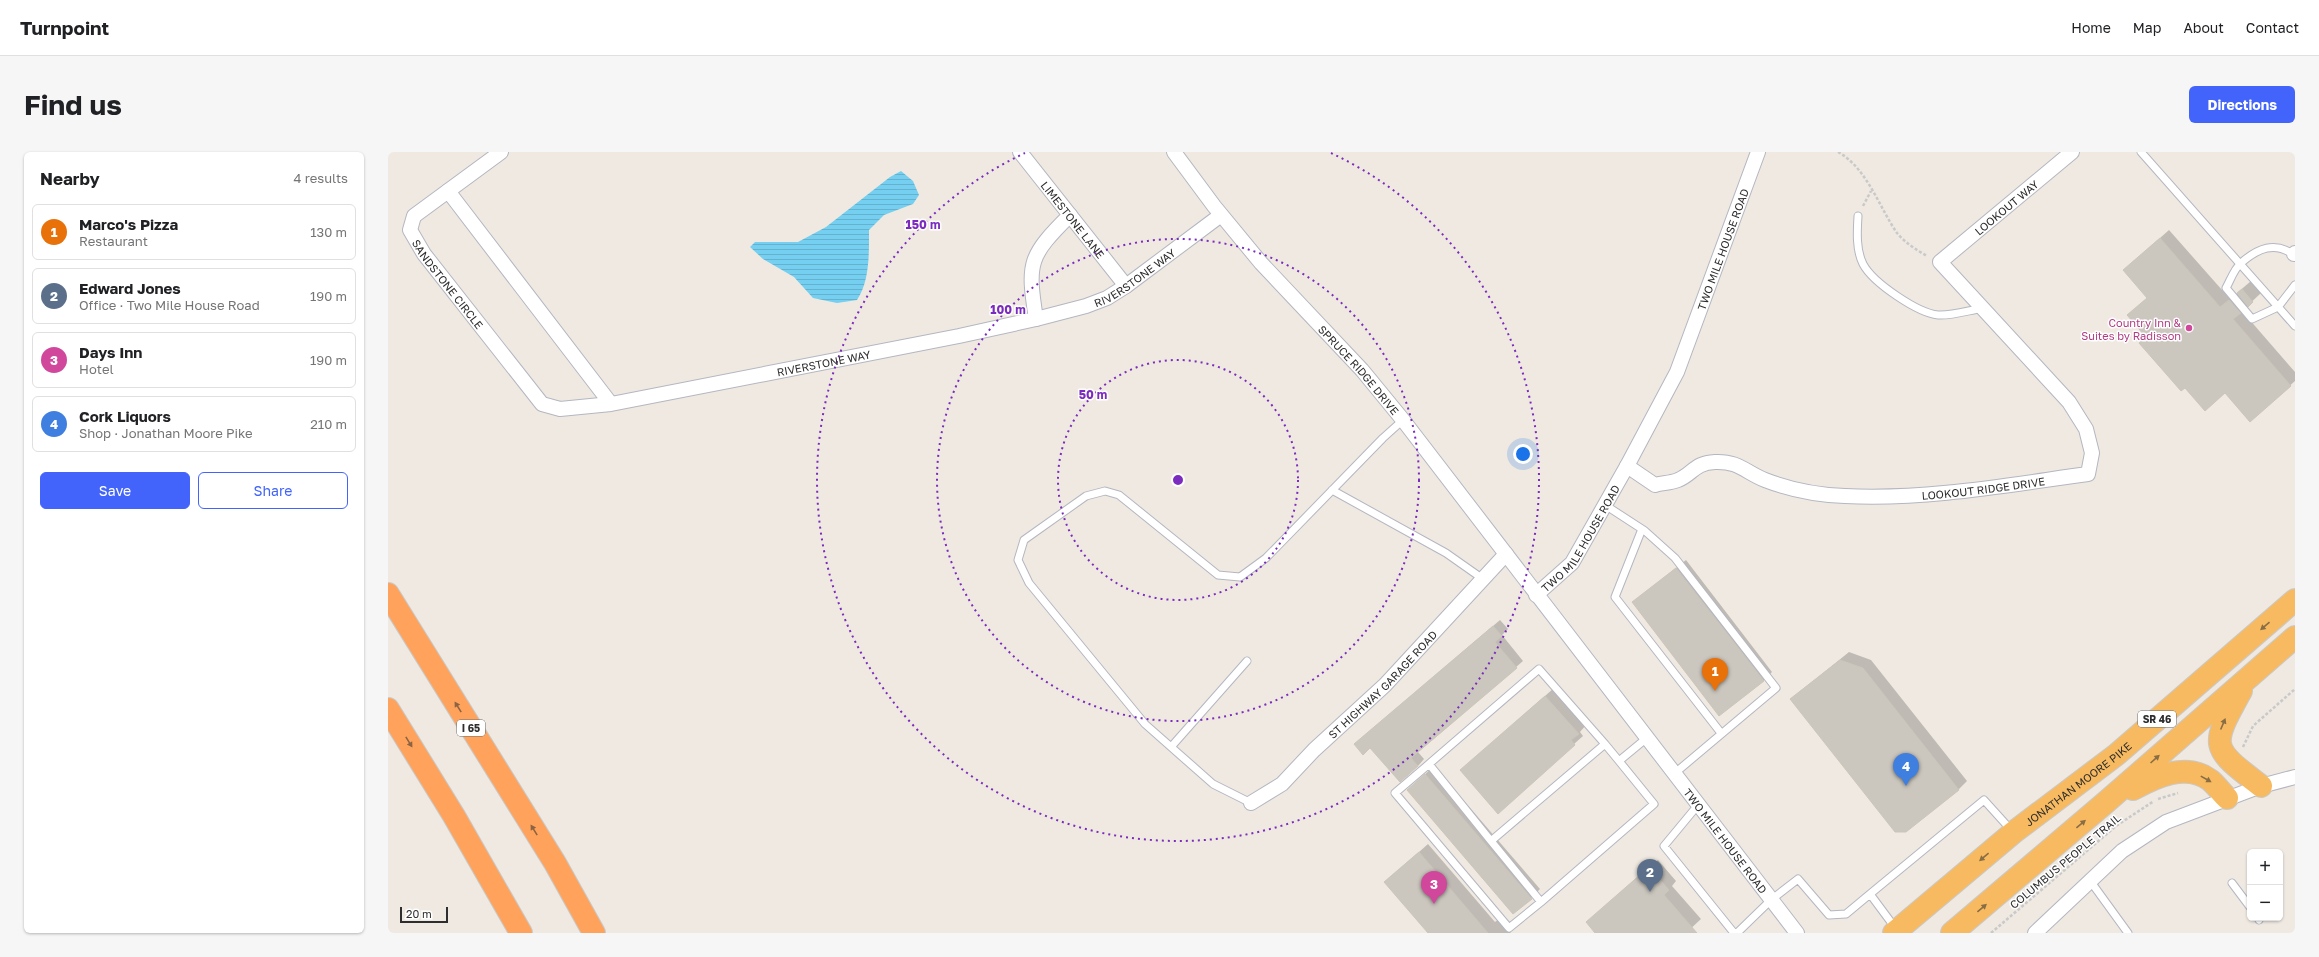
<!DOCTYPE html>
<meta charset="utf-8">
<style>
body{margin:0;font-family:"Golos Text",sans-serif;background:#f6f6f6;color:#202124}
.controls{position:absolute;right:12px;bottom:12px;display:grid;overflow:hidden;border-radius:6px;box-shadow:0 1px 3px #0004}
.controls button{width:36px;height:36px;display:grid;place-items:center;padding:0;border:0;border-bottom:1px solid #e0e0e0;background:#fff;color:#202124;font:20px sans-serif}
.scale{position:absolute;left:12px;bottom:10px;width:48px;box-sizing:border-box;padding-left:4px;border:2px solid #2e2e2e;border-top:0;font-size:11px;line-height:14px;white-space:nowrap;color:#2e2e2e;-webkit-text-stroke:3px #fff;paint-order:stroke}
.you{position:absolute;left:1135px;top:302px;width:14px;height:14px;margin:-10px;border:3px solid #fff;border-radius:50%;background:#1a73e8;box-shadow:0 0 0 6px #1a73e833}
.badge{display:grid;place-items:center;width:26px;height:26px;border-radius:50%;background:#4264fb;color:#fff;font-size:13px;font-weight:700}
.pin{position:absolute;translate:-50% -33px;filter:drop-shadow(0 1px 2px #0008)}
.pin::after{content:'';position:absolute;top:21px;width:14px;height:12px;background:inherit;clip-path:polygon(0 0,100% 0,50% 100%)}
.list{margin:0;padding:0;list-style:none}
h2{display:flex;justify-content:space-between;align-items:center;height:52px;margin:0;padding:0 16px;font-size:17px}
h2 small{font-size:13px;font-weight:400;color:#757577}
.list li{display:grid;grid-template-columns:26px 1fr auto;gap:12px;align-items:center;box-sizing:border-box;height:56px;margin:0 8px 8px;padding:0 8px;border:1px solid #e0e0e0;border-radius:6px}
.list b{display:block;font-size:15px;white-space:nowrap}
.list p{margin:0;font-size:13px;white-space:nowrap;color:#757577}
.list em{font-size:13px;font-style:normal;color:#757577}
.actions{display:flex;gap:8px;padding:12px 16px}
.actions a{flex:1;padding:9px 0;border:1px solid #4264fb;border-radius:6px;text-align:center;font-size:14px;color:#4264fb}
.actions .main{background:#4264fb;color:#fff}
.map{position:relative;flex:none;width:1907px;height:781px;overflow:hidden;border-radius:6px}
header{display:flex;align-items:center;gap:24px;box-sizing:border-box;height:56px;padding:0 20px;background:#fff;border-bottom:1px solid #e0e0e0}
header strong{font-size:19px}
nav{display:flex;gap:22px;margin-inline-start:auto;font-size:14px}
.intro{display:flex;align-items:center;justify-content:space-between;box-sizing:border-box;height:96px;padding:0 24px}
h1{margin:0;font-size:28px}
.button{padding:10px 18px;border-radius:6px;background:#4264fb;color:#fff;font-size:14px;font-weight:700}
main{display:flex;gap:24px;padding:0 24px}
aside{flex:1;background:#fff;border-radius:6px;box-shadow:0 1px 3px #0004}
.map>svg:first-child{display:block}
</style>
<header>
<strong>Turnpoint</strong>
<nav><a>Home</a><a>Map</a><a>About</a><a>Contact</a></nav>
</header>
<div class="intro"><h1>Find us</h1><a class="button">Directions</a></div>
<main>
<aside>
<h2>Nearby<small>4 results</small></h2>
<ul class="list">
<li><span class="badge" style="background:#e8710a">1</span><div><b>Marco's Pizza</b><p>Restaurant</p></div><em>130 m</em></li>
<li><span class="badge" style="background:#5c6f8a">2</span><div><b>Edward Jones</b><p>Office · Two Mile House Road</p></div><em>190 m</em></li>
<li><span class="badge" style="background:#d1479c">3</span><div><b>Days Inn</b><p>Hotel</p></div><em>190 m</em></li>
<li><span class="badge" style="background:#3f7fe0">4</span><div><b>Cork Liquors</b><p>Shop · Jonathan Moore Pike</p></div><em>210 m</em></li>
</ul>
<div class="actions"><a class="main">Save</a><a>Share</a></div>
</aside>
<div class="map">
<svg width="1907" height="781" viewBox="0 0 1907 781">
<defs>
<pattern id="water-rules" width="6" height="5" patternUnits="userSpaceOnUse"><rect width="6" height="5" fill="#75cff0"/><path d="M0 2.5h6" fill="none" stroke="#66b2ce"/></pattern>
</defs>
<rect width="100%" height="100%" fill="#efe9e1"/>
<path fill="url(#water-rules)" d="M513 19 525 29 531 43 525 52 496 63 481 78C481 100 482 129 469 148L449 151 425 146 406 125 375 107 362 95 367 90H410L438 75 502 25Z"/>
<path fill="#0003" d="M1781 78 1842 147 1863 129 1873 141 1854 159 1907 220V229L1862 269 1837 240 1759 184 1760 145 1736 118Z
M1298 408 1384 520 1375 529 1245 450Z
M1112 468 1120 477 1114 483 1135 509 1030 600 1036 607 1030 614 974 586Z
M1461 500 1483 508 1579 629 1570 638 1403 547Z
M1166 536 1198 573 1192 580 1195 584 1110 660 1082 610Z
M1046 614 1152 737 1143 746 1020 638Z
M1040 692 1107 770 1111 767 1123 781H1042L997 730Z
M1270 708 1288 729 1284 734 1313 767 1298 781H1209L1208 762Z"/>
<path fill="#cbc7bf" stroke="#cbc5ba" d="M1772 86 1832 155 1841 148 1853 161 1845 167 1903 234 1862 270 1837 241 1817 259 1797 236 1793 239 1751 191 1757 184 1739 163 1759 146 1735 118Z
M1854 137 1865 150 1860 155 1849 141Z
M1288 416 1376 529 1331 564 1244 450Z
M1105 474 1114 484 1107 490 1129 516 1023 606 1030 614 1012 630 982 596 975 603 966 592Z
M1452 508 1475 516 1571 638 1518 680H1507L1402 547Z
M1157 544 1191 582 1183 588 1187 593 1110 662 1072 618Z
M1037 622 1144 747 1125 762 1019 638Z
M1031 700 1100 781H1040L996 730Z
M1261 715 1281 738 1276 743 1309 781H1207L1198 770Z"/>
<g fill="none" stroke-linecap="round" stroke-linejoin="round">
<g stroke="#b4b7c1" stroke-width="9">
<path id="service" d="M1753 0 1907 174
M1470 64C1469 80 1468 98 1475 112 1485 131 1530 161 1550 163 1564 164 1582 158 1596 156
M1906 103C1887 89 1870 96 1853 111 1846 117 1842 129 1838 136L1864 167 1890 155 1907 133
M944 338 1058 401 1095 427
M1217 353 1257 379 1287 406 1388 536 1287 621
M1254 377 1227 445 1333 581
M783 595 859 509
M1041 612 1007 641 1121 776 1153 750 1103 689 1217 592 1231 609
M863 651 825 632 757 572 641 431 630 408 636 388 698 344 717 339 731 343 830 423 852 425 878 406 995 286 1015 268
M1310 653 1276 694 1346 781
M1103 689 1041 612 1151 517 1217 592
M1703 730 1740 781
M1844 731 1862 755
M1153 750 1266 652 1231 609 1260 585
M1870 766 1871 768
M1508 777 1482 742 1596 648 1624 679
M1349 781 1383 748 1410 727 1441 763 1458 762 1482 742"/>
</g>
<g stroke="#b4b7c1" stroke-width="16">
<g id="minor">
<path id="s1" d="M632 0 738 134"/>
<path id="s2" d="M786 0 826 54 873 111 974 218 1015 268 1409 781"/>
<path d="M60 39 113 0"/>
<path d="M1906 102 1907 101"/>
<path d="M648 167C639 110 641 104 682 63"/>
<path id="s3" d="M223 252 60 39 26 64 22 78 36 102 154 252 172 257 223 252 571 184 648 167 698 154 719 146 738 134 833 63"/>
<path id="s4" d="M1239 314 1267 333C1274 331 1283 331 1290 328 1305 322 1306 311 1327 310 1351 309 1357 320 1377 328 1403 338 1429 343 1457 344 1538 348 1620 333 1700 322L1704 301 1698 277 1681 250 1552 110 1684 0"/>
<path id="s5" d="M1148 443 1184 411 1239 314 1289 220 1370 0"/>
<path id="s6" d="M863 651 894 632 926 598 997 533 1118 402"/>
<path d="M1647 781 1734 699 1778 670 1873 634 1907 625"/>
</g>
</g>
<g stroke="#c9c9c9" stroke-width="24">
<g id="trunk">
<path d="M1853 539C1822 595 1822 595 1873 634"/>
<path d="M1745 637C1767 625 1798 610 1822 628 1828 633 1833 640 1839 646"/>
<path id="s7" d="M1506 781 1626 680 1728 603 1907 448"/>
<path d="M1564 781 1717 651 1907 485"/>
</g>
</g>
<g stroke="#c9c9c9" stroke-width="24">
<path id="motorway" d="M0 442 167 711 206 781
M0 557 66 664 133 781"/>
</g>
<path stroke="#c9c9c9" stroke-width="2.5" stroke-dasharray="3 2" stroke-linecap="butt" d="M1450 0C1479 16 1491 55 1509 81 1516 90 1530 99 1539 104
M1475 54 1483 39
M1855 595 1865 574 1907 537
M1770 647 1790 641
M1603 781 1728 674 1766 649"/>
<use href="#service" stroke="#fff" stroke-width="7"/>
<use href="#minor" stroke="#fff" stroke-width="14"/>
<use href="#trunk" stroke="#f8ba60" stroke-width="22"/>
<use href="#motorway" stroke="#ffa35c" stroke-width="22"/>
</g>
<defs><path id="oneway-solid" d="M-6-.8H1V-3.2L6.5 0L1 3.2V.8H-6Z"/></defs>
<g fill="#896d44">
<use href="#oneway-solid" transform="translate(1877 474) rotate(139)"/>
<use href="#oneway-solid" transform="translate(1835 572) rotate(-67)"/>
<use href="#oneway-solid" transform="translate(1767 607) rotate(-42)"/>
<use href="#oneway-solid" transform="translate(1818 627) rotate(29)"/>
<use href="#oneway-solid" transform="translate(1693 672) rotate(-40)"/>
<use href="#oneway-solid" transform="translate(1596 705) rotate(140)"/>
<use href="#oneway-solid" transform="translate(1594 756) rotate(-40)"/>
</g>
<g fill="#8c6343">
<use href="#oneway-solid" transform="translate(70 555) rotate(-122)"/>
<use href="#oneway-solid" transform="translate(21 590) rotate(58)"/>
<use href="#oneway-solid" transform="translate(146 678) rotate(-122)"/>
</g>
<g fill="none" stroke="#7b2cbf" stroke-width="2" stroke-dasharray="2 4">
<circle cx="790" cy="328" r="120"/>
<circle cx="790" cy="328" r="241"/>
<path d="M943 1A361 361 0 1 1 637 1"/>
</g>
<circle fill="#d1479c" stroke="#fff" stroke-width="1.5" cx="1801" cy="176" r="4"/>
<g text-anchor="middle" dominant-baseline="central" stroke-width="3" stroke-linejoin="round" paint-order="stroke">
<g fill="#fff" stroke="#6d6d6d" stroke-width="1">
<rect x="1750" y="559" width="38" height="16" rx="3"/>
<rect x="69" y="568" width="28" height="16" rx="3"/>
</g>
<g font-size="10" font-weight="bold" fill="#2e2e2e">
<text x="1769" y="567">SR 46</text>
<text x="83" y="576">I 65</text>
</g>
<g font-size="11" fill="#2e2e2e" stroke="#fff">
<text stroke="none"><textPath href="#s4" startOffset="834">LOOKOUT WAY</textPath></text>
<text stroke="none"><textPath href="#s1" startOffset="86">LIMESTONE LANE</textPath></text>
<text stroke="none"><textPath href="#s5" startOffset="397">TWO MILE HOUSE ROAD</textPath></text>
<text stroke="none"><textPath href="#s3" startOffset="1155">RIVERSTONE WAY</textPath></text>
<text stroke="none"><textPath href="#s3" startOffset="391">SANDSTONE CIRCLE</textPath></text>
<text stroke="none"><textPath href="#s3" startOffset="830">RIVERSTONE WAY</textPath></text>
<text stroke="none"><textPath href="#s2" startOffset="286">SPRUCE RIDGE DRIVE</textPath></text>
<text stroke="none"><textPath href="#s4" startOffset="374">LOOKOUT RIDGE DRIVE</textPath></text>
<text stroke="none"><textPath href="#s5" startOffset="73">TWO MILE HOUSE ROAD</textPath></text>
<text stroke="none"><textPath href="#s6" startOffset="178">ST HIGHWAY GARAGE ROAD</textPath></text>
<text stroke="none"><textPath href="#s7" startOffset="237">JONATHAN MOORE PIKE</textPath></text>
<text stroke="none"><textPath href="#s2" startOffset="883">TWO MILE HOUSE ROAD</textPath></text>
<text transform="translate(1677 709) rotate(-40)">COLUMBUS PEOPLE TRAIL</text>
</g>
<g font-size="11" fill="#b23c85" stroke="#fff" text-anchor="end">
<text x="1793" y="170">Country Inn &amp;<tspan x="1793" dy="13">Suites by Radisson</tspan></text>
</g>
</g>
<circle cx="790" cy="328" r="6" fill="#7b2cbf" stroke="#fff" stroke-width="2"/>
<g font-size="12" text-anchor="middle" font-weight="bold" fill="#7b2cbf" stroke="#fff" stroke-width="3" stroke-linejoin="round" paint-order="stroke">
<text x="535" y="77">150 m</text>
<text x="620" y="162">100 m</text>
<text x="705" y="247">50 m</text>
</g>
</svg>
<div class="controls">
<button>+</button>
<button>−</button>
</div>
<div class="scale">20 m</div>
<div class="you"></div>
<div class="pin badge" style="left:1327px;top:539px;background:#e8710a">1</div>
<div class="pin badge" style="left:1262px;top:740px;background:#5c6f8a">2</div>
<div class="pin badge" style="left:1046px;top:752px;background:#d1479c">3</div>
<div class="pin badge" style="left:1518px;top:634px;background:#3f7fe0">4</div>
</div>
</main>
